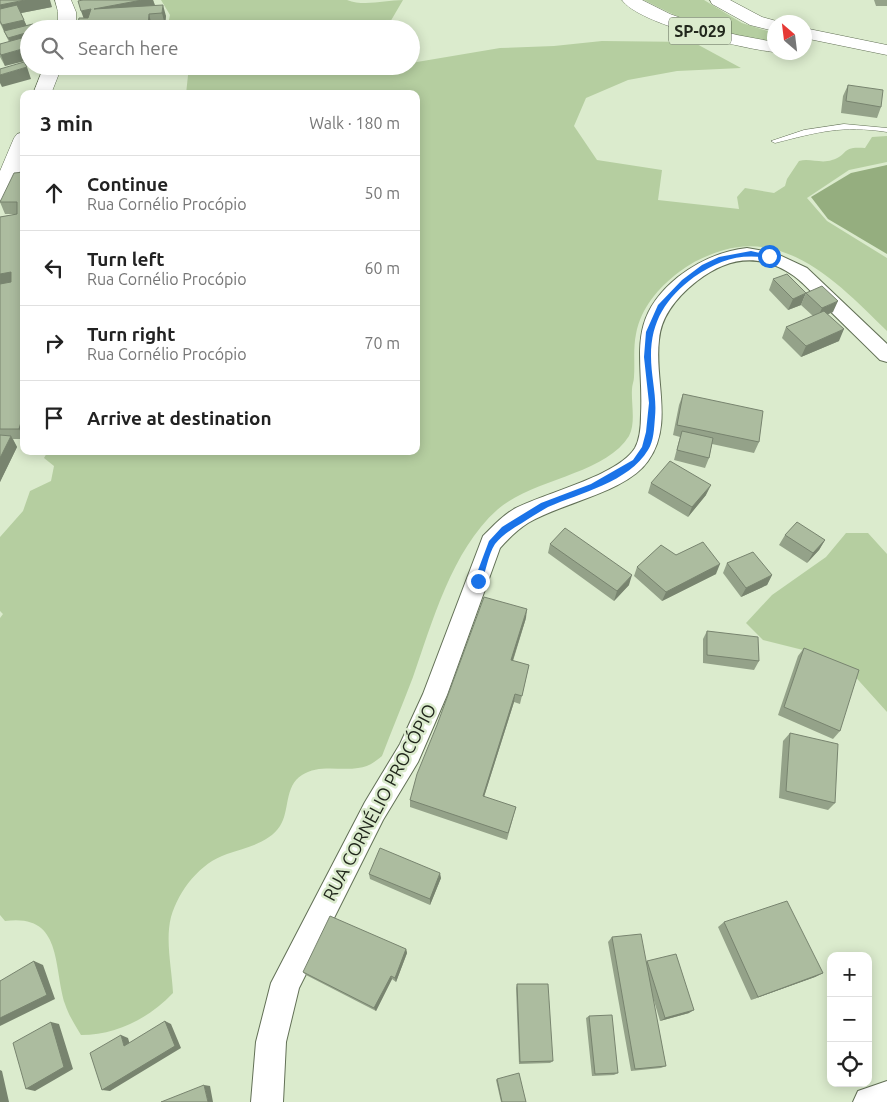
<!DOCTYPE html>
<meta charset="utf-8">
<style>
body{margin:0;font-family:Ubuntu,sans-serif;background:#f2f2f2;color:#222}
.controls{position:absolute;right:15px;bottom:15px;display:grid;overflow:hidden;border-radius:10px;box-shadow:0 2px 12px #0003}
.controls button{width:45px;height:45px;display:grid;place-items:center;padding:0;border:0;border-bottom:1px solid #e0e0e0;background:#fff;color:#222;font:25px sans-serif}
.compass{position:absolute;left:767px;top:15px;width:45px;height:45px;border-radius:50%;background:#fff;box-shadow:0 2px 12px #0003;rotate:332deg}
.stop{position:absolute;width:15px;height:15px;margin:-11px;border:4px solid #1a73e8;border-radius:50%;background:#fff}
.stop.end{background:#1a73e8;border-color:#fff;box-shadow:0 1px 5px #0008}
.list{margin:0;padding:0;list-style:none}
h2{display:flex;justify-content:space-between;align-items:center;height:65px;margin:0;padding:0 20px;font-size:21px}
h2 small{font-size:16px;font-weight:400;color:#767676}
.list li{display:grid;grid-template-columns:32px 1fr auto;gap:15px;align-items:center;box-sizing:border-box;height:75px;padding:0 20px;border-top:1px solid #e0e0e0}
.list b{display:block;font-size:19px;white-space:nowrap}
.list p{margin:0;font-size:16px;white-space:nowrap;color:#767676}
.list em{font-size:16px;font-style:normal;color:#767676}
.icon{flex:none;width:28px;height:28px;fill:none;stroke:currentColor;stroke-width:2;stroke-linecap:round;stroke-linejoin:round}
.map{position:relative;flex:none;width:887px;height:1102px;overflow:hidden}
.search{position:absolute;background:#fff;box-shadow:0 2px 12px #0003;left:20px;top:20px;width:400px;height:55px;display:flex;align-items:center;gap:12px;box-sizing:border-box;padding:0 18px;border-radius:28px;color:#767676;font-size:19px}
.panel{position:absolute;background:#fff;box-shadow:0 2px 12px #0003;left:20px;top:90px;width:400px;height:365px;border-radius:10px}
.map>svg:first-child{display:block}
</style>
<div class="map">
<svg width="887" height="1102" viewBox="0 0 887 1102">
<rect width="100%" height="100%" fill="#dbebcd"/>
<path fill="#b5cea0" d="M161 0H347C365 7 385 0 403 0L386 29H155V27L168 25 170 15Z
M644 0H704L742 23 774 33V42C726 36 687 23 644 0Z
M602 41 693 42 741 68 677 71 628 80 586 98 574 126 597 160 662 170 658 200 739 209 737 197 745 188 774 193 785 186 787 179 799 161C810 158 821 164 832 160 849 155 840 146 865 148L872 137 887 136V162L849 170 807 198 827 221 887 258V331C844 289 791 231 724 250 707 255 692 262 679 272 658 288 641 308 636 334 633 348 635 363 634 377 634 381 632 385 632 389 631 403 636 423 629 436 605 475 531 479 497 510 452 550 432 623 413 677 403 703 392 730 382 756 375 762 368 767 358 768 340 771 319 764 302 775 284 786 290 811 280 826 269 843 245 848 227 854 200 863 179 890 171 917 165 941 172 969 173 993 148 1019 116 1035 81 1035 75 1025 69 1016 65 1004 53 966 63 913 5 921L0 915V618L3 614 0 611V537L23 511 30 491 51 481 54 466 44 458 48 451H416V94H186L189 66H411V63L500 48 554 46Z
M846 533H868L887 554V712L851 672 811 652 763 640 746 623 772 595 826 557Z"/>
<path fill="#95ae7f" d="M887 165V254L828 219 811 197 851 173Z"/>
<g fill="none" stroke-linecap="round" stroke-linejoin="round">
<g stroke="#627056" stroke-width="1">
<path id="service" d="M844 124 887 128V132C842 125 818 132 775 143L771 141 804 130Z"/>
</g>
<g stroke="#627056" stroke-width="2">
<path id="minor" d="M747 248 775 253 807 268 887 344V362L880 360C862 342 844 325 826 307 816 297 805 284 794 276 760 252 728 257 697 281 678 296 661 315 659 340 654 380 674 425 648 461 627 492 561 503 528 523 517 530 509 538 500 548L447 695 418 762 383 820 299 988 286 1042 283 1102H251L256 1042 271 983 365 802 400 744 423 694 483 536C493 526 502 516 514 509 544 493 618 476 635 448 640 439 641 426 641 415 644 357 625 320 678 277 699 261 721 251 747 248Z
M887 1081V1102H853L858 1091Z"/>
</g>
<g stroke="#627056" stroke-width="1">
<path id="secondary" d="M55 0H71L76 12V29H58V12Z
M44 66H62L51 94H33Z
M24 132V162L10 194 7 199 0 200V171L14 138 17 134Z"/>
</g>
<g stroke="#627056" stroke-width="1">
<path id="trunk" d="M622 0H642L670 14 706 27 737 35 774 42V52C744 49 638 24 622 0Z
M710 0H730L762 17 780 22H774V31L750 25 712 4Z
M804 28 887 45V55L804 38Z"/>
</g>
<use href="#service" fill="#fff" fill-rule="evenodd"/>
<use href="#minor" fill="#fff" fill-rule="evenodd"/>
<use href="#secondary" fill="#fff" fill-rule="evenodd"/>
<use href="#trunk" fill="#fff" fill-rule="evenodd"/>
</g>
<path fill="#94a289" d="M0 0 52 7 21 13 26 25 5 66 0 57V44L9 42 0 23Z
M82 0H153L155 5 166 16 165 25 152 26V29H77L84 18Z
M874 0H887V6H876Z
M848 85 881 107 877 118 841 113 843 96Z
M24 172V439H13L17 447 0 482V217L17 214H5L0 202Z
M773 279 801 305 788 310 769 290Z
M806 293 833 312 828 314 839 341 801 357 782 338 786 327 813 316 801 305Z
M683 394 759 442 754 453 712 444 709 458 705 468 674 460 680 437 673 435 679 405Z
M651 483 706 495 688 517 648 493Z
M785 535 825 540 819 550 807 563 779 545Z
M550 544 629 585 614 601 548 553Z
M676 555 716 574 662 601 634 576 637 567Z
M727 563 772 575 767 585 741 597 723 573Z
M526 618 513 661 529 665 527 674 520 704 514 702 484 797 516 807 507 840 410 807V800Z
M707 631 759 661 754 670 703 663V639Z
M804 648 840 731 833 739 778 715 798 656Z
M790 733 835 803 828 810 779 798 783 741Z
M369 874 441 878 430 905 370 879Z
M724 922 823 973 815 977 751 1000 718 927Z
M612 937 646 962 647 961 689 1013 660 1021 652 994 666 1066 661 1068 631 1071 608 942Z
M406 949 407 953 396 982 392 979 376 1011 306 975 303 972Z
M517 984 553 1061 550 1063 519 1064 516 988Z
M589 1016 618 1073 614 1075 592 1076 586 1018Z
M497 1079 526 1102H501L496 1080Z"/>
<path fill="#78846f" d="M25 0H50L52 7 1 17 0 5Z
M142 0H153L156 9H94Z
M163 5 166 16 165 25 162 13Z
M91 9 95 21 85 22 81 11Z
M149 14 152 26V29H148V28Z
M24 20 29 31H4L2 25Z
M29 32V38L11 43 8 38Z
M29 47V60L5 66 1 55Z
M27 67 31 79 2 87 0 83V75Z
M11 272 17 283 0 287V274Z
M806 293 801 305 788 310 793 299Z
M838 301 833 312 817 319 822 308Z
M844 329 839 341 801 357 806 346Z
M24 412V437L19 429Z
M11 436 17 447 0 482V458Z
M711 485 706 495 688 517 692 507Z
M825 540 819 550 807 563 813 553Z
M720 564 716 574 662 601 666 592Z
M632 575 629 585 614 601 617 591Z
M772 575 767 585 741 597 746 588Z
M527 609 526 618 510 669 511 660Z
M515 694 514 702 482 803 483 796Z
M440 873 441 878 430 905V899Z
M406 949 407 953 396 982 395 978Z
M34 961 43 965 55 999 0 1026V1018Z
M823 973 815 977 751 1000 758 997Z
M391 976 392 979 376 1011 374 1008Z
M694 1010 689 1013 660 1021 665 1018Z
M165 1021 171 1024 181 1048 110 1091 102 1090Z
M51 1022 59 1024 73 1069 35 1091 26 1089Z
M121 1035 128 1038 131 1048 124 1046Z
M0 1070 2 1071 9 1102H0Z
M204 1085 210 1086 213 1102H208Z"/>
<path fill="#acbc9f" stroke="#78846f" d="M0 0H25L0 5Z
M83 0H142L94 9 163 5 162 13 149 14 148 28 136 29H77L79 18H88L91 9 81 11 78 1Z
M17 5 24 20 2 25 0 21V9Z
M33 24 36 29H29V32L8 38 4 31Z
M29 36V47L1 55 0 53V44Z
M24 62 27 67 0 75V69Z
M848 85 883 90 881 107 846 101Z
M24 172V412L19 429H0V284L11 282V272L0 274V217L17 214V202H0L14 173Z
M787 274 806 293 793 299 773 279Z
M822 286 838 301 822 308 806 293Z
M824 311 844 329 806 346 786 327Z
M683 394 763 411 759 442 677 425Z
M682 431 713 438 709 458 677 450Z
M0 435 11 436 0 458Z
M670 461 711 485 692 507 651 483Z
M797 522 825 540 813 553 785 535Z
M565 528 632 575 617 591 550 544Z
M703 542 720 564 666 592 637 567 661 545 676 555Z
M753 552 772 575 746 588 727 563Z
M484 597 527 609 511 660 529 665 522 696 515 694 483 796 516 807 508 833 410 800 417 774 437 725Z
M707 631 758 637 759 661 707 655Z
M804 648 859 670 840 731 784 707Z
M790 733 838 744 835 803 786 791Z
M380 848 440 873 430 899 369 874Z
M787 901 823 973 758 997 724 922Z
M330 916 406 949 395 978 391 976 374 1008 303 972Z
M641 934 666 1066 635 1069 612 937Z
M676 954 694 1010 665 1018 647 961Z
M34 961 47 995 0 1018V981Z
M517 984H548L553 1061 520 1062Z
M612 1015 618 1073 595 1074 589 1016Z
M165 1021 175 1046 102 1090 90 1053 121 1035 124 1046Z
M51 1022 64 1067 26 1089 13 1043Z
M519 1073 526 1102H502L497 1079Z
M204 1085 208 1102H161Z"/>
<path fill="#1a73e8" d="M751 251 772 256 769 258C739 253 719 260 694 277 666 298 651 321 651 356 651 377 657 396 655 417 654 428 654 441 648 450 629 482 580 493 548 507 539 512 530 518 522 523 512 529 502 535 495 544 488 555 486 571 481 584H475L474 581 489 541 502 527 541 503 591 484 633 460 642 447 646 432 649 403 644 357 646 332 658 305 682 280 702 265 719 257Z"/>
<g text-anchor="middle" dominant-baseline="central" stroke-width="5" stroke-linejoin="round" paint-order="stroke">
<rect fill="#dbebcd" stroke="#596251" stroke-width="1" x="669" y="17.5" width="62" height="27" rx="4"/>
<g font-size="16" font-weight="bold" fill="#21271c">
<text x="700" y="31">SP-029</text>
</g>
<g font-size="18" fill="#21271c" stroke="#dbebcd">
<text transform="translate(379 802) rotate(-62)">RUA CORNÉLIO PROCÓPIO</text>
</g>
</g>
</svg>
<div class="controls">
<button>+</button>
<button>−</button>
<button><svg class="icon" aria-label="locate" viewBox="0 0 24 24"><circle cx="12" cy="12" r="6"/><path d="M12 2v4M12 18v4M2 12h4M18 12h4"/></svg></button>
</div>
<svg class="compass" viewBox="-18 -18 36 36"><path d="M0-13l5 13h-10z" fill="#e53935"/><path d="M0 13l5-13h-10z" fill="#767676"/></svg>
<div class="stop" style="left:769px;top:256px"></div>
<div class="stop end" style="left:478px;top:581px"></div>
<div class="search"><svg class="icon" aria-label="search" viewBox="0 0 24 24"><circle cx="10" cy="10" r="6"/><path d="M15 15l6 6"/></svg>Search here</div>
<section class="panel">
<h2>3 min<small>Walk · 180 m</small></h2>
<ul class="list">
<li><svg class="icon" aria-label="ahead" viewBox="0 0 24 24"><path d="M12 20V5M6 11l6-6 6 6"/></svg><div><b>Continue</b><p>Rua Cornélio Procópio</p></div><em>50 m</em></li>
<li><svg class="icon" aria-label="left" viewBox="0 0 24 24"><path d="M17 20v-9H6M10 6l-5 5 5 5"/></svg><div><b>Turn left</b><p>Rua Cornélio Procópio</p></div><em>60 m</em></li>
<li><svg class="icon" aria-label="right" viewBox="0 0 24 24"><path d="M7 20v-9h11M14 6l5 5-5 5"/></svg><div><b>Turn right</b><p>Rua Cornélio Procópio</p></div><em>70 m</em></li>
<li><svg class="icon" aria-label="arrive" viewBox="0 0 24 24"><path d="M6 21V4h12l-3 4 3 4H6"/></svg><div><b>Arrive at destination</b></div></li>
</ul>
</section>
</div>
